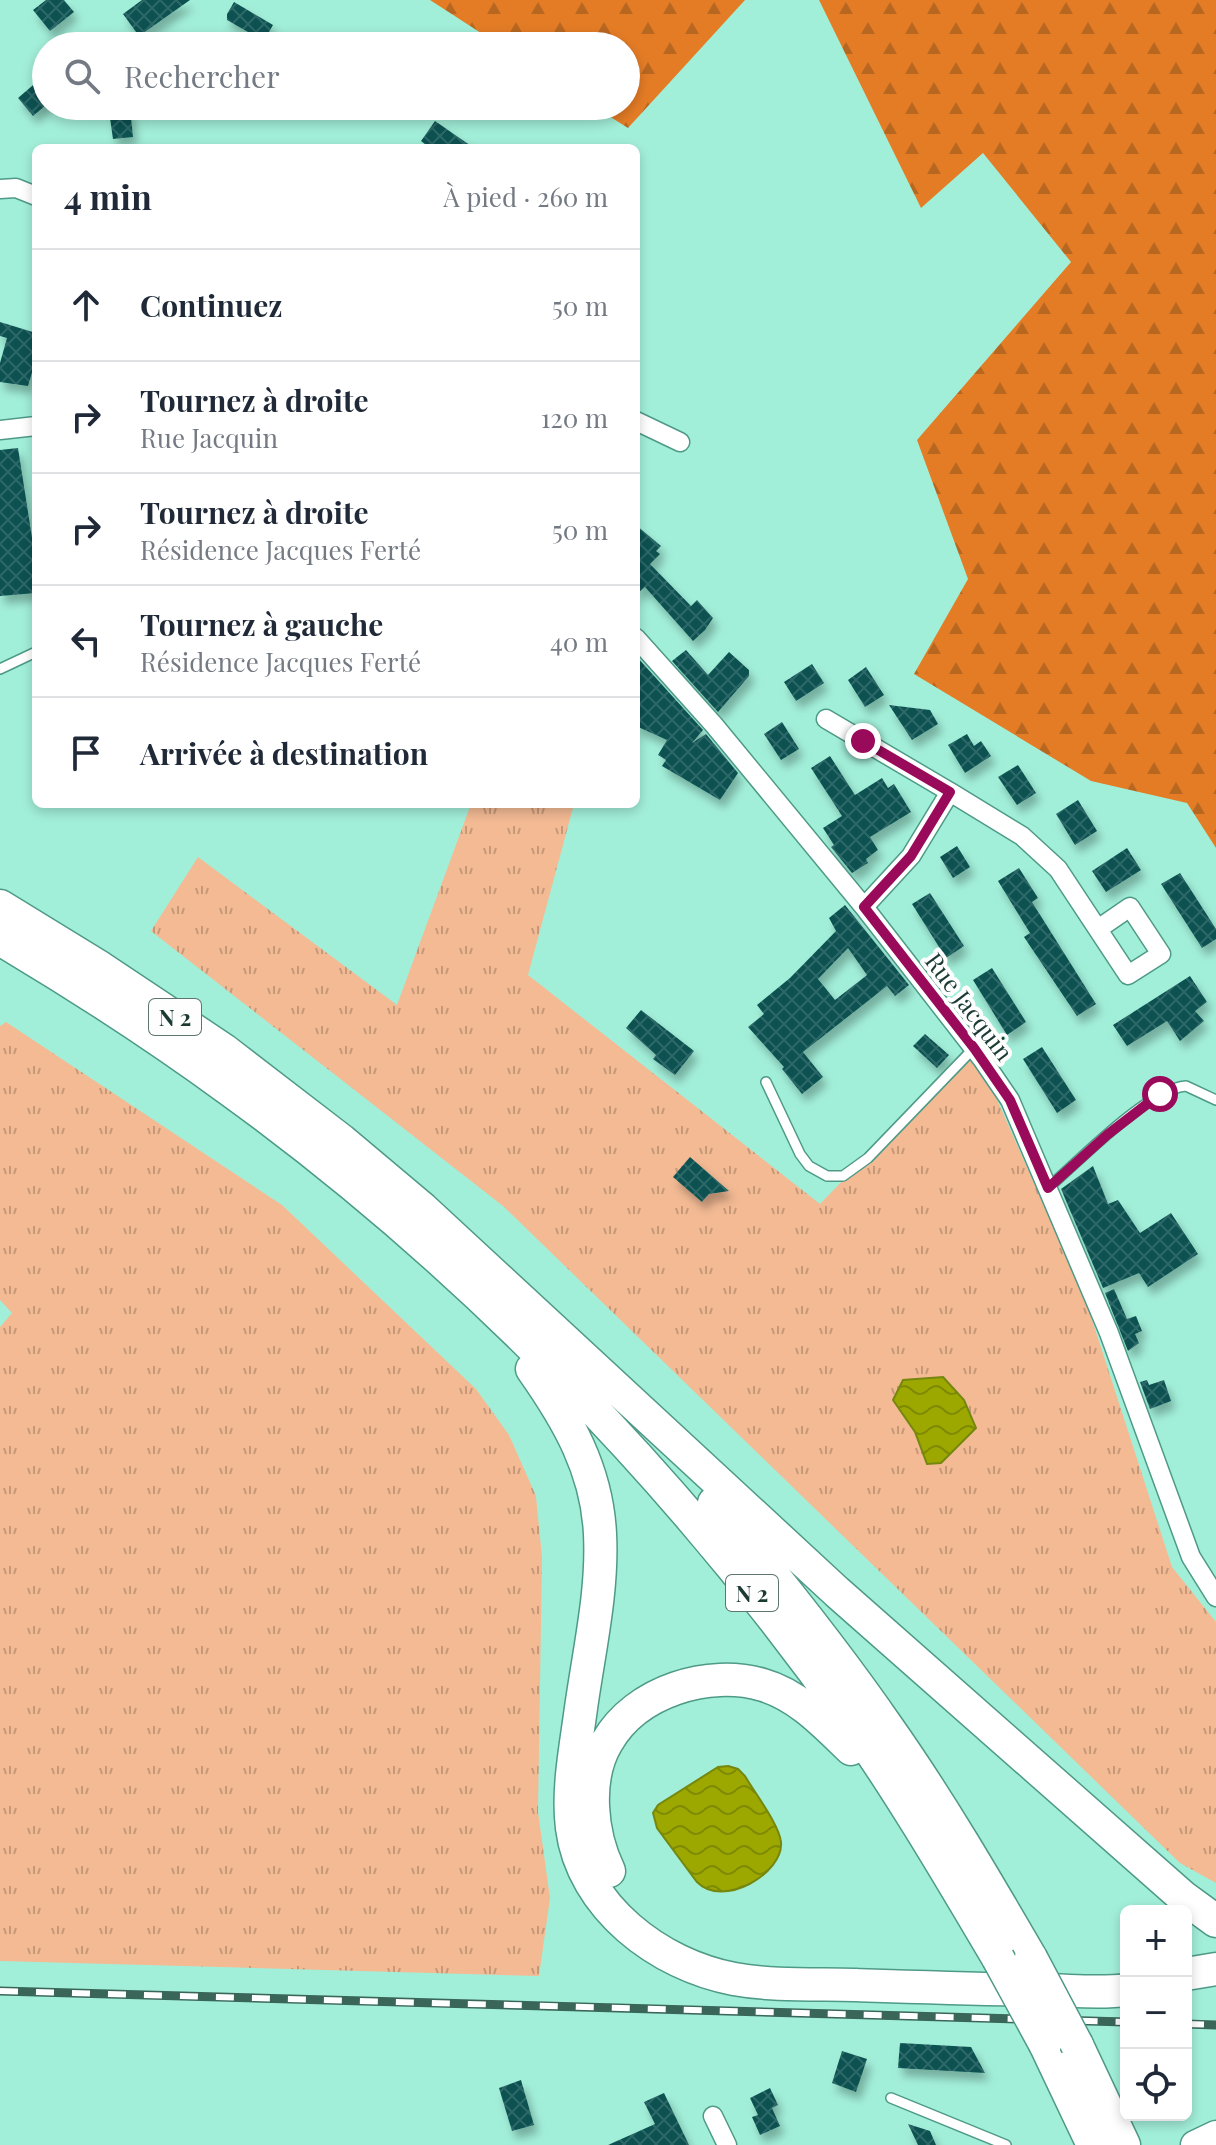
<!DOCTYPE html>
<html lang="fr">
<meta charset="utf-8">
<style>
body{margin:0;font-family:"Playfair Display",serif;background:#f2f2f3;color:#1f2937}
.controls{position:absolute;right:24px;bottom:24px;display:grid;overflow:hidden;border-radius:12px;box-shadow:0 4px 12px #0003}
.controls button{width:72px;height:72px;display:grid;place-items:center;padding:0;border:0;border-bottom:2px solid #e0e1e3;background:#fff;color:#1f2937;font:40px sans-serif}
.stop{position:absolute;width:24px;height:24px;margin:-18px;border:6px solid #9a0a5b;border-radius:50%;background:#fff}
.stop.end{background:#9a0a5b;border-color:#fff;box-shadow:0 2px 8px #0008}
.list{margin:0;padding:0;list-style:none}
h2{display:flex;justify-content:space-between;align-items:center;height:104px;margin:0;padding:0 32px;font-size:34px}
h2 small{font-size:26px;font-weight:400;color:#747a83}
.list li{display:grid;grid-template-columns:52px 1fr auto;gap:24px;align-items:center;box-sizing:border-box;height:112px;padding:0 32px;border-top:2px solid #e0e1e3}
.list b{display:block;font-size:30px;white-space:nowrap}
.list p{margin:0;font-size:26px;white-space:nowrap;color:#747a83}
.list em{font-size:26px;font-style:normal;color:#747a83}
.icon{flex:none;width:44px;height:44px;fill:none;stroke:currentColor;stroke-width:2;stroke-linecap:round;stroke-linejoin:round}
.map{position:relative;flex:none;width:1216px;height:2145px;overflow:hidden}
.search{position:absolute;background:#fff;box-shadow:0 4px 12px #0003;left:32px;top:32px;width:608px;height:88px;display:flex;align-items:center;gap:20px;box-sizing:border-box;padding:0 28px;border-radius:44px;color:#747a83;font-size:30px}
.panel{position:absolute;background:#fff;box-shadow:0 4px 12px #0003;left:32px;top:144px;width:608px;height:664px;border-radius:12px}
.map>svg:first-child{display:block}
</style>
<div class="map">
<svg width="1216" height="2145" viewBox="0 0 1216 2145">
<defs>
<pattern id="grass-tufts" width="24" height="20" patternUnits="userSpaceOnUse" patternTransform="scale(2)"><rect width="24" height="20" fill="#f3ba94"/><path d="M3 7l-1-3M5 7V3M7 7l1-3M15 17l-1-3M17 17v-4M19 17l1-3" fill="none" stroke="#c49879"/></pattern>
<pattern id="forest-firs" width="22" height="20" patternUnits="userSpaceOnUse" patternTransform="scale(2)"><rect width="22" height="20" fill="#e47c26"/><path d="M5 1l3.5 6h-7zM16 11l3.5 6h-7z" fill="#b86721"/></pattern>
<pattern id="water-waves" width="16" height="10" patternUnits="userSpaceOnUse" patternTransform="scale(2)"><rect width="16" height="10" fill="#9ca800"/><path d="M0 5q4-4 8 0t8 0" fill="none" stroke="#7e8a03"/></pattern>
<pattern id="building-cross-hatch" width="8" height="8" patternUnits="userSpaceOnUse" patternTransform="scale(2)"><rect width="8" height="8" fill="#0c5151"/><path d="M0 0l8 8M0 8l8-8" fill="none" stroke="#2f6868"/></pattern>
<filter id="shadow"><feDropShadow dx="4.5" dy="8" stdDeviation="4" flood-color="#0004"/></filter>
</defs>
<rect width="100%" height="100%" fill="#a2efd9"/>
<path fill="url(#grass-tufts)" d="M471 804H574L528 975 820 1204 973 1046 1084 1295 1172 1567 1216 1622V1883L1180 1863 503 1206 151 931 198 857 397 1005Z
M6 1022 282 1205 476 1389 509 1435 536 1496 542 1557 538 1812 550 1898 539 1976 0 1961V1327L12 1313 0 1300V1026Z"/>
<path fill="url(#forest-firs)" d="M430 0H745L628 128 593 106H626V46H501Z
M819 0H1216V848L1187 803 1091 781 914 674 968 579 917 440 1071 262 983 153 921 208Z"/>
<path fill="url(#water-waves)" stroke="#75870f" stroke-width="2" d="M943 1377 964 1400 976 1428 941 1463 927 1464 915 1432 893 1400 903 1380Z
M728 1766 738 1769 745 1776C754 1792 779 1824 781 1842 784 1873 723 1909 697 1882L657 1828 653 1813 658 1805 718 1767Z"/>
<path fill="url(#building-cross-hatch)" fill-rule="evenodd" filter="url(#shadow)" d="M46 0H64L74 12 50 31 33 10Z
M142 0H190L139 36 123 14Z
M234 2 273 25 261 46 245 38 248 32 227 20V14Z
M46 74V105L33 116 18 98Z
M130 108 133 137 113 139 109 111Z
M435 121 474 148H430L421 141Z
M0 322 36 333V359L28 386 0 382V363L7 338 0 336Z
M18 448 36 563V593L0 596V450Z
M636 525 661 546 656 551 660 554 650 564 691 606 697 600 713 618 705 630 693 641 645 587 636 595Z
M686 650 708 675 729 652 749 670V676L718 712 672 661Z
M636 656 703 730 692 743 706 734 738 773 720 800 662 766 666 760 658 755 667 740 636 726Z
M812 664 824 683 796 701 784 682Z
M866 667 884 695 865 707 848 680Z
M889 705 930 710 938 724 912 740Z
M782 722 799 749 781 760 764 734Z
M967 734 974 746 981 741 991 756 965 773 948 745Z
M830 756 855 795 882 778 888 788 894 784 911 812 870 837 878 850 866 859 868 863 852 873 831 847 834 845 823 828 842 816 811 768Z
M1018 765 1036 793 1017 805 998 777Z
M1078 800 1097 831 1075 845 1056 814Z
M957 846 970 867 953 878 940 857Z
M1127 848 1141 870 1106 892 1092 871Z
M1019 868 1038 898 1032 902 1096 1004 1077 1016 1024 937 1030 933 998 881Z
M1180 873 1216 929V939L1202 948 1161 884Z
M930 893 964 946 946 958 912 904Z
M845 905 909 985 895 996 887 986 803 1052 823 1077 802 1094 782 1069 784 1067 748 1027 764 1014 757 1005 790 978 836 931 829 918ZM848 948 867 975 835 1000 818 979Z
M992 968 1026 1022 1007 1035 973 980Z
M1190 976 1207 1002 1195 1011 1204 1021 1180 1041 1167 1021 1127 1046 1113 1025Z
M641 1010 694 1051 675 1075 653 1059 656 1055 626 1028Z
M925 1034 949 1055 937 1068 913 1046Z
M1042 1047 1076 1100 1057 1113 1023 1059Z
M690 1157 729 1191 709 1194 702 1202 673 1177Z
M1093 1166 1108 1204 1118 1200 1140 1233 1171 1213 1198 1254 1148 1287 1139 1273 1103 1288 1061 1189Z
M1114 1289 1127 1319 1136 1316 1142 1331 1135 1334 1139 1343 1128 1351 1105 1293Z
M1147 1380 1149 1385 1164 1380 1171 1401 1150 1409 1140 1382Z
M900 2043 971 2047 985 2073 898 2068Z
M842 2051 867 2059 856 2092 832 2083Z
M521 2080 534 2125 512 2131 499 2088Z
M770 2088 778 2105 772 2108 780 2126 760 2135 752 2117 758 2115 750 2098Z
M664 2093 689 2145H608L655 2124 644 2102Z
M908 2124 930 2131 936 2145H918Z"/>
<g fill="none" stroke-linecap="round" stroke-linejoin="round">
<g stroke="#4e9a87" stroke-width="12">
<path id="lane" d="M0 669 36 652
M766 1082 800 1154 809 1166 827 1176H843L868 1158 974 1048
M1048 1188C1078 1162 1148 1089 1186 1086L1216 1100
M891 2098 1006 2145"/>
</g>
<g stroke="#4e9a87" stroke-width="21">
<path id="street" d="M0 189 16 188 36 196
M636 421 680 442
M0 430 36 426
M636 638 714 725 864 907 982 1059 1010 1100 1109 1333 1191 1557 1216 1597
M826 719 950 792 911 856 864 907
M950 792 1022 836 1058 869 1128 975 1161 954 1130 907 1098 929
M713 2116 727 2145"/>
</g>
<g stroke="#4e9a87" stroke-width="31">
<path id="primary" d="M1195 2145 1216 2135"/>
</g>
<g stroke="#4e9a87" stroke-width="35">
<path id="highway" d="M0 906 101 968 224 1050 341 1140 423 1209 837 1592 1183 1897 1216 1921
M0 939C79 986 156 1036 230 1090 470 1264 681 1483 852 1724 905 1800 951 1879 998 1958
M532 1369C568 1420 597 1470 600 1534 603 1591 589 1651 581 1708 576 1746 567 1789 572 1828 582 1907 659 1965 734 1979 773 1986 815 1984 854 1985 917 1987 979 1989 1042 1990 1069 1990 1099 1994 1126 1990
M714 1503C774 1575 833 1648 886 1725 939 1800 985 1879 1031 1958
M609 1871C591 1834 585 1779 607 1742 636 1691 709 1669 763 1685 798 1695 825 1724 851 1749
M1186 1974 1216 1969
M1045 2044 1093 2145
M1077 2045 1124 2145"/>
</g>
<use href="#lane" stroke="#fff" stroke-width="9"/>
<use href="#street" stroke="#fff" stroke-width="18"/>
<use href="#primary" stroke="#fff" stroke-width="28"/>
<use href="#highway" stroke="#fff" stroke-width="32"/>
<g stroke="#3a6559" stroke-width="9">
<path id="rail" d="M0 1991 1126 2022
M1186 2024 1216 2025"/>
</g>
<use href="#rail" stroke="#fefefe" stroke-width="6" stroke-dasharray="18" stroke-linecap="butt"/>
<g stroke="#4e9a87" stroke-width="35" stroke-linecap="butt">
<path id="highway-bridge" d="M998 1958 1045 2044
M1031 1958 1077 2045"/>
</g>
<use href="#highway-bridge" stroke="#fff" stroke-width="32"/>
</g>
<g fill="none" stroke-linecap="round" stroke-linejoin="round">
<path stroke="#9a0a5b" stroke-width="10" d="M863 741 950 792 911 856 864 907 974 1048 1010 1100 1048 1188 1107 1135 1160 1094"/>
</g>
<g text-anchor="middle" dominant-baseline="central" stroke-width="8" stroke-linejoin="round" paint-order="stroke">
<g fill="#fefefe" stroke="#5e756f" stroke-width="2">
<rect x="149" y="999" width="52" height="36" rx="6"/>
<rect x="726" y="1575" width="52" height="36" rx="6"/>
</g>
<g font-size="22" font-weight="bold" fill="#1a3a32">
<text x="175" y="1017">N 2</text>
<text x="752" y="1593">N 2</text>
</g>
<g font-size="24" fill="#1a3a32" stroke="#fefefe">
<text transform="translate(970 1006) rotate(53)">Rue Jacquin</text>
</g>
</g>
</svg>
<div class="controls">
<button>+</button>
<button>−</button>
<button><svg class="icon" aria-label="locate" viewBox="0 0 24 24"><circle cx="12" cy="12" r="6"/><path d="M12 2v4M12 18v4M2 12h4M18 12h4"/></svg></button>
</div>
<div class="stop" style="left:1160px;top:1094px"></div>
<div class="stop end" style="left:863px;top:741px"></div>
<div class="search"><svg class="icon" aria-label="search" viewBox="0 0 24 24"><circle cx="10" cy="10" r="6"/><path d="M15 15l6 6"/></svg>Rechercher</div>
<section class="panel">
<h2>4 min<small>À pied · 260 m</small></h2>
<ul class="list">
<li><svg class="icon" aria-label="ahead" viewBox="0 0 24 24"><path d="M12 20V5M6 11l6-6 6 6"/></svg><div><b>Continuez</b></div><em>50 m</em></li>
<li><svg class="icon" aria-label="right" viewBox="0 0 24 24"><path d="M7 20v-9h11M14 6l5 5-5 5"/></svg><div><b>Tournez à droite</b><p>Rue Jacquin</p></div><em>120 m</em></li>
<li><svg class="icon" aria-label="right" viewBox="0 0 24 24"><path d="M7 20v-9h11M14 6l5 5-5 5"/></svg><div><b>Tournez à droite</b><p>Résidence Jacques Ferté</p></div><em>50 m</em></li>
<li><svg class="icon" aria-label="left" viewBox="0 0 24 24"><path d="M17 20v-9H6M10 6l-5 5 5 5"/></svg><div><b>Tournez à gauche</b><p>Résidence Jacques Ferté</p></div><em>40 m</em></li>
<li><svg class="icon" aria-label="arrive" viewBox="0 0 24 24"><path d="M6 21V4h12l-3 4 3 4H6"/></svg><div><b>Arrivée à destination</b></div></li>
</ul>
</section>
</div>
